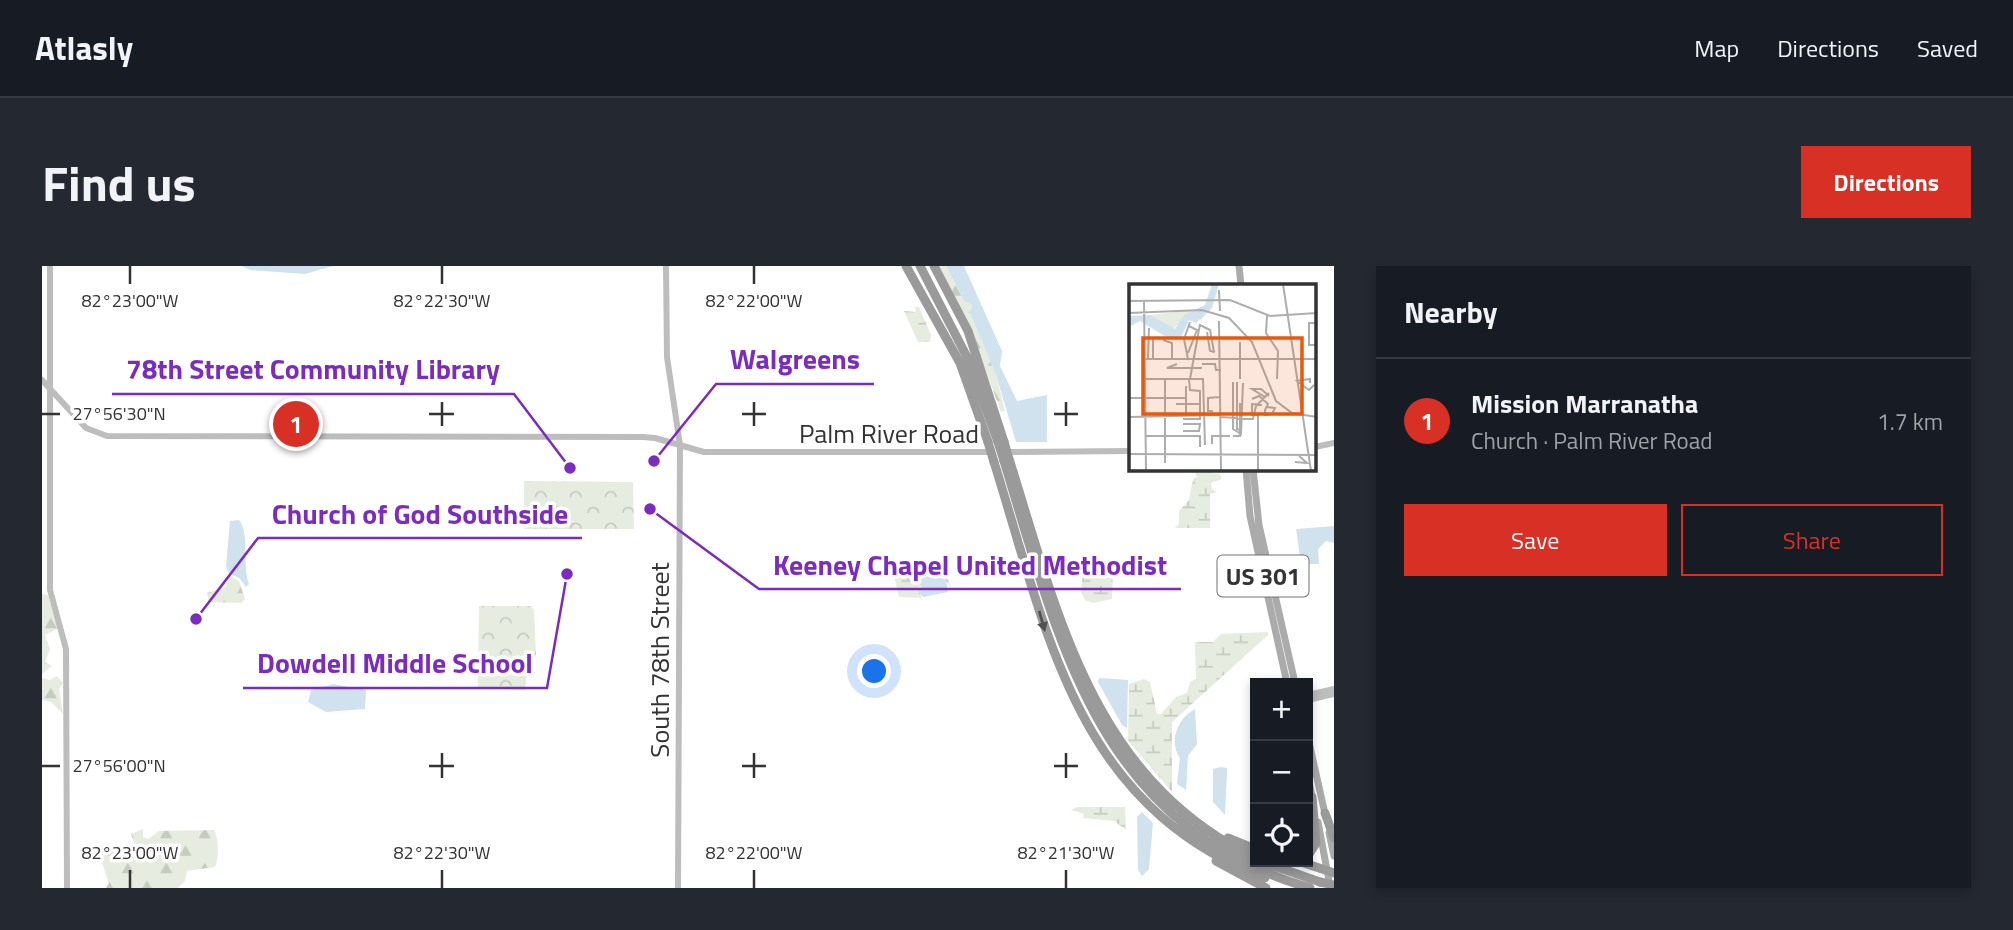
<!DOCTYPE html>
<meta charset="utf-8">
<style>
body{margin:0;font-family:"Titillium Web",sans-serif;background:#242831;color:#f1f3f6}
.controls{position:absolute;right:21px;bottom:21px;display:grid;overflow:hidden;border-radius:0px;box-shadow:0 4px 10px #0003}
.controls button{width:63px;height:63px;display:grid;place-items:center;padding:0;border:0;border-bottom:2px solid #363941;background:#171b24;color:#f1f3f6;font:35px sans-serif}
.you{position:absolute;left:833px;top:406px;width:24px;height:24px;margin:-18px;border:5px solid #fff;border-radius:50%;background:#1a73e8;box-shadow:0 0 0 10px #1a73e833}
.badge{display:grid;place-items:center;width:46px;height:46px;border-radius:50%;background:#d93025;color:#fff;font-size:23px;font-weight:700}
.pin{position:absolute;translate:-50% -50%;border:4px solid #fff;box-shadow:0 2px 7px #0006}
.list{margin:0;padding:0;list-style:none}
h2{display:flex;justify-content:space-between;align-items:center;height:91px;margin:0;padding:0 28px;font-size:30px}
h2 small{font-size:23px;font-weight:400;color:#9ea1a6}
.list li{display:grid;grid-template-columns:46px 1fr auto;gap:21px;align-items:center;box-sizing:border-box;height:126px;padding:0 28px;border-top:2px solid #363941}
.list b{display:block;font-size:26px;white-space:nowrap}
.list p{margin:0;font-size:23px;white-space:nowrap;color:#9ea1a6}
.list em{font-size:23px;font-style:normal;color:#9ea1a6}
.actions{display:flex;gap:14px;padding:21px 28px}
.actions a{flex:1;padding:16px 0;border:2px solid #d93025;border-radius:0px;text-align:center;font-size:24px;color:#d93025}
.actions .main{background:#d93025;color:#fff}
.icon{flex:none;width:38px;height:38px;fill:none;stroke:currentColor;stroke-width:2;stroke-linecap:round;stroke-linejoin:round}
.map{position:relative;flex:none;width:1292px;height:622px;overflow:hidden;border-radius:0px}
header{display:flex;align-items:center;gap:42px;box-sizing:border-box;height:98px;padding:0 35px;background:#171b24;border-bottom:2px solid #363941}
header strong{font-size:33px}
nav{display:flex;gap:38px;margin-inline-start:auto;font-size:24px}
.intro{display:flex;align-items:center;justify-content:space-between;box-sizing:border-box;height:168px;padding:0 42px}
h1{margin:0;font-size:49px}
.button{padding:18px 32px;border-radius:0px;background:#d93025;color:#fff;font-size:24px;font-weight:700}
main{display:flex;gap:42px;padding:0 42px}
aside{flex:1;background:#171b24;border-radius:0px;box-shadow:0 4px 10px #0003}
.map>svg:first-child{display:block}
</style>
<header>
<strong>Atlasly</strong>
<nav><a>Map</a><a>Directions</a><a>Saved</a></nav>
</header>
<div class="intro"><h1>Find us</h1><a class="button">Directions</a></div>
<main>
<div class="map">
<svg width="1292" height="622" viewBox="0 0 1292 622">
<defs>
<pattern id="forest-firs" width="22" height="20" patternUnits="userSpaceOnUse" patternTransform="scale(1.75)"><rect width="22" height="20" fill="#e6ecdf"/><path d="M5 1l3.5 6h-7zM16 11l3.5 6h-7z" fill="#c6cbc0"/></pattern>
<pattern id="wetland-marsh" width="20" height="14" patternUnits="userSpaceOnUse" patternTransform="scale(1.75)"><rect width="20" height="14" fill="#e6ecdf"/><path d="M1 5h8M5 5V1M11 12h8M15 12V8" fill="none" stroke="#c6cbc0"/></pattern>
<pattern id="park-crowns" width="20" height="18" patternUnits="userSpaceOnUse" patternTransform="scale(1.75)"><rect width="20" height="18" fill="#e6ecdf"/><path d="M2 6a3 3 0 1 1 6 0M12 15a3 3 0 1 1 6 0" fill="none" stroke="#c6cbc0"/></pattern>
</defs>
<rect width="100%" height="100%" fill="#fff"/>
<path fill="url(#forest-firs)" d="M897 0H904L922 35 930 39 928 47 954 109 963 145 959 146 927 59Z
M187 309 197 315 203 333 199 337 167 336 165 327 184 321Z
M0 328 6 329 17 362 3 369 8 383 3 396 10 400 0 408Z
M15 410 21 417 17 423 21 448 9 436 0 434V412L8 414Z
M101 563V571L106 573 117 565 172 564C177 572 177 594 173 601L145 605 143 615 136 622H64L67 617 60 597 65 583H89L93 580 89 568Z"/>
<path fill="url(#wetland-marsh)" d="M873 41H877L889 69 888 76H876L862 45 874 46Z
M1152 203H1170L1169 207 1178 208 1180 213 1169 217 1170 223 1175 226 1168 228V262H1133L1137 258V245L1147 234 1151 213 1155 211Z
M859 299 862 308H901L905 310 909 322 902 312 884 310 875 314 880 320 876 322 880 332 857 331 850 301Z
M1065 301 1071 305 1070 333 1051 337 1043 334 1039 326 1041 306Z
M1226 366V369L1130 456V526L1086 475 1087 418 1102 413 1108 416 1115 448H1119L1134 431 1145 427 1148 416 1154 413 1153 376H1171L1179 368Z
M1035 541H1083L1084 564 1072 555 1041 552 1042 548 1029 544Z"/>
<path fill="url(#park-crowns)" d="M482 215 591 216 592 263H482Z
M437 340H489L492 344 494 389 485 409 483 424 436 422Z"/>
<path fill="#cfe2ee" d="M200 0H291L263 8 208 4Z
M904 0H922L960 85 958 100 975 135 1005 129V176H974L954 109 928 47 930 39 922 35Z
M197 254C208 267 200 300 207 318L204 321 198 313 186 306 184 300 188 255Z
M1292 260V277L1284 275 1276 283 1277 298H1259L1254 263Z
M884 310 904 313 906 326 881 331 876 325 880 320 875 315Z
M1057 412 1086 414 1085 462 1080 459 1056 416Z
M291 418 324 424 323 443 284 446 266 436 269 424Z
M1153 443 1155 478 1146 490 1144 524 1135 518 1138 492C1126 475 1136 452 1153 443Z
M1179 501 1185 502V506L1183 549 1171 536V503Z
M1100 546 1111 557 1107 603 1100 610 1096 604 1095 551Z"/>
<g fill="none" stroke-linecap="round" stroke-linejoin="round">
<path stroke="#bdbdbd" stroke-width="6" d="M8 0V324L24 383 25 622
M624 0 625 91 638 179 636 622
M0 114 44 162 65 170 601 171 613 172 662 186H950
M1273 181 1292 177
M964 186 1089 185
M1266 429 1292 423
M1266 434 1292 428"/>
<path stroke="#ababab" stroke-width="7" d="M1197 0 1199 19
M1204 203 1208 250 1245 417
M1211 203 1217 259 1253 417
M1266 472 1284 552
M1266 511 1271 535
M1276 556 1288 620
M1287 567 1292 590"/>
<path stroke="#9a9a9a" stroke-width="9" d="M864 0 918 97 946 176
M878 0 925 91 956 176
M892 0 926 65 962 176
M962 195C1019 381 1056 560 1268 622
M952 196C1006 368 1033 539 1223 612
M968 196C1017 352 1051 513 1213 592
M1283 547 1292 572
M1186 572 1213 583
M1266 590 1274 577 1270 531
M1174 595 1224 622
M1221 596 1278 616
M1259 596 1292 607"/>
<path stroke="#9a9a9a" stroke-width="9" d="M946 176 952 196
M956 176 962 195
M962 176 968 196
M1278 616 1292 619"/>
</g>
<defs><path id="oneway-solid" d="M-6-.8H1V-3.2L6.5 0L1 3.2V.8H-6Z" transform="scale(1.75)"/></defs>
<use fill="#525252" href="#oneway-solid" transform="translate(1000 355) rotate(74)"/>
<path fill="none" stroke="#333" stroke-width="2.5" d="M88 0V18M400 0V18M712 0V18M400 136V160M712 136V160M1024 136V160M0 148H18M387 148H412M700 148H724M1012 148H1036M400 487V512M712 487V512M1024 487V512M0 500H18M387 500H412M700 500H724M1012 500H1036M88 604V622M400 604V622M712 604V622M1024 604V622"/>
<g text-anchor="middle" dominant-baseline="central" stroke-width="7" stroke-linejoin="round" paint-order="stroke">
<rect fill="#fff" stroke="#707070" stroke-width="2" x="1175.5" y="289.5" width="91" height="41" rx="5"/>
<g font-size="24" font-weight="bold" fill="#333">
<text x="1221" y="310">US 301</text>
</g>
<g font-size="26" fill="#333" stroke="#fff">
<text x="847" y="167">Palm River Road</text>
<text transform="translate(617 394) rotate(-90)">South 78th Street</text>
</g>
</g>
<g transform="translate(1087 18)">
<rect width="187" height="187" fill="#fff"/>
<path d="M65 26 43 46 21 31Z" fill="#e6ecdf"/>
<path d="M83 0H90L83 24 72 35 73 41 71 35 67 39 60 36 52 53 39 54 11 37 0 43V32L21 31 46 45 55 31 76 21Z" fill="#cfe2ee"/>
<path fill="none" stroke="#adadad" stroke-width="2" d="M154 0 182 187M90 6 91 27M0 17 101 16 141 32 188 29M15 17 17 187M0 29 73 26 100 34 123 58 147 117 163 129 188 133M138 31 137 49 149 67 148 95M90 37 92 187M71 41 81 46 85 68M78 48 81 67 86 68M34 56 43 59V75M187 61H180V39H188M59 69 68 46 60 42M19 74 20 44M15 75H188M24 75V53M59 75 55 55 61 38M48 80 38 84H73M73 80H86L87 86H92M15 95H74L76 161M61 95 71 40M111 95V58M104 98V145L112 150 114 99M108 98V145L111 146M181 99V95L168 97 180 106 185 101M57 102V131M136 113 123 105H132L140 112M0 114H57M123 115 130 112 139 120 136 126V131L143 130 146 124 138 123M47 120H71M84 127H79V114L92 113M128 131H123V120L133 121M0 133 92 131M92 133 124 135 127 122 140 109M54 135H71V107L61 106 60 95M54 140H71L70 147H54M17 152H71V163M104 152H111V119M83 160V152H101M0 170 188 171M166 178 178 179 170 172M36 179V95M129 187V130"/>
<path fill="#e8590c" fill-opacity="0.15" stroke="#e8590c" stroke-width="3.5" d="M14 54H173V130H14Z"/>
<rect width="187" height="187" fill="none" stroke="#333" stroke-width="3.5"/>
</g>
<g font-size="18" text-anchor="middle" fill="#333" stroke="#fff" stroke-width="7" stroke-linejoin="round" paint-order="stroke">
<text x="88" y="41">82°23'00"W</text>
<text x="400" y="41">82°22'30"W</text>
<text x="712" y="41">82°22'00"W</text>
<text x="77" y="154">27°56'30"N</text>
<text x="77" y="506">27°56'00"N</text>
<text x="88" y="593">82°23'00"W</text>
<text x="400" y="593">82°22'30"W</text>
<text x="712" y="593">82°22'00"W</text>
<text x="1024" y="593">82°21'30"W</text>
</g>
<path fill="none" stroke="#7b2cbf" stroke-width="2.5" d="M612 195L674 118H832M528 202L472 128H70M154 353L216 272H540M608 243L717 323H1139M525 308L505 422H201"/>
<g fill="#7b2cbf" stroke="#fff" stroke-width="2.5">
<circle cx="612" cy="195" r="7"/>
<circle cx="528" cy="202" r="7"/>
<circle cx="154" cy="353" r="7"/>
<circle cx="608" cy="243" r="7"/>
<circle cx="525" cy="308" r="7"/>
</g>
<g font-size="28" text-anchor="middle" font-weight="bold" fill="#7b2cbf" stroke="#fff" stroke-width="7" stroke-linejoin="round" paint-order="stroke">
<text x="753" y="103">Walgreens</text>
<text x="271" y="113">78th Street Community Library</text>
<text x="378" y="258">Church of God Southside</text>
<text x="928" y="309">Keeney Chapel United Methodist</text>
<text x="353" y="407">Dowdell Middle School</text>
</g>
</svg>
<div class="controls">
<button>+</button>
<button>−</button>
<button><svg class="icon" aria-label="locate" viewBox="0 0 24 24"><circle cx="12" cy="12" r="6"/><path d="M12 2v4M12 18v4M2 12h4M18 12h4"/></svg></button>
</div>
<div class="you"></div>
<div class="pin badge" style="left:254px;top:158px">1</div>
</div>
<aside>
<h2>Nearby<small></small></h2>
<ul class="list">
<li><span class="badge">1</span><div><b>Mission Marranatha</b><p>Church · Palm River Road</p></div><em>1.7 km</em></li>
</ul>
<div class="actions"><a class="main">Save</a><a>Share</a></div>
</aside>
</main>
